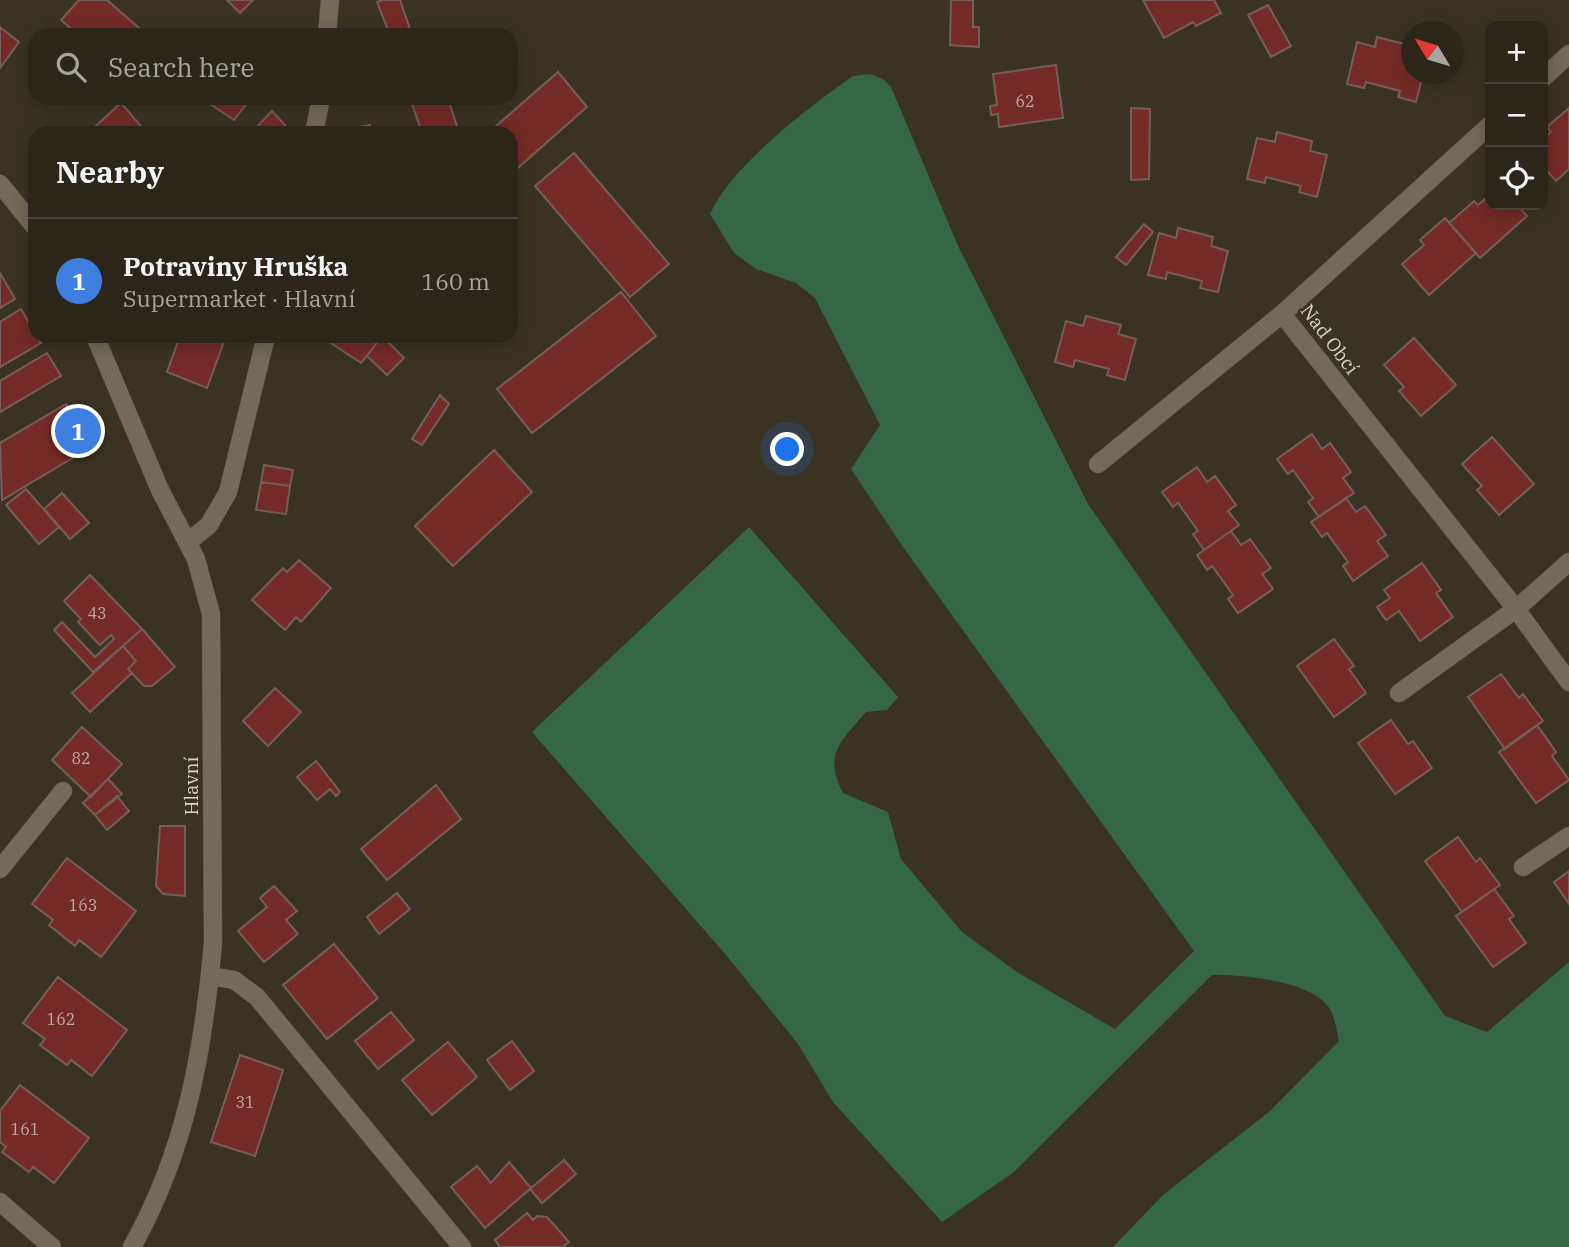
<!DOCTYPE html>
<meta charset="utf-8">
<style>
body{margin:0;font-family:"IBM Plex Serif",serif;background:#383227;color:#f1f3f6}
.controls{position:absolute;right:21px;top:21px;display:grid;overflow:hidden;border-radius:14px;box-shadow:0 4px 18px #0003}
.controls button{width:63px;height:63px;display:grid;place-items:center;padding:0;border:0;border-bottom:2px solid #484339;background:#2c261a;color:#f1f3f6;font:35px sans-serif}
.compass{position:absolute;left:1401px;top:21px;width:63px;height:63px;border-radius:50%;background:#2c261a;box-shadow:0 4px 18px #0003;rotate:308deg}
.you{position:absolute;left:788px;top:450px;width:24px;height:24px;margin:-18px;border:5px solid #fff;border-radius:50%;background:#1a73e8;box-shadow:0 0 0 10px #1a73e833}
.badge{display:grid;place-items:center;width:46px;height:46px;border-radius:50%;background:#f0a279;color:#fff;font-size:23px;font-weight:700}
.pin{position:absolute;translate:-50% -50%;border:4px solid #fff;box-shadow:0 2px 7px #0006}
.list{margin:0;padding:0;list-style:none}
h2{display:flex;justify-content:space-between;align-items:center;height:91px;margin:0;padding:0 28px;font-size:30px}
h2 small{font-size:23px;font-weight:400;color:#a6a5a2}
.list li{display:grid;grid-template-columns:46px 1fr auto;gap:21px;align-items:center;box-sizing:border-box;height:126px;padding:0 28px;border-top:2px solid #484339}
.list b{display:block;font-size:26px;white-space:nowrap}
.list p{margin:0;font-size:23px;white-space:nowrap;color:#a6a5a2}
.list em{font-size:23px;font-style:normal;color:#a6a5a2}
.icon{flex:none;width:38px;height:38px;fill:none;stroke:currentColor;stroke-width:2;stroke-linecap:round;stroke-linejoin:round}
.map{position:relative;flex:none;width:1569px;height:1247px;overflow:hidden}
.search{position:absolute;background:#2c261a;box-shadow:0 4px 18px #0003;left:28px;top:28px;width:490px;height:77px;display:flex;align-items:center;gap:18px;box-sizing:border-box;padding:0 24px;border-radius:21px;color:#a6a5a2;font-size:26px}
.panel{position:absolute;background:#2c261a;box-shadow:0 4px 18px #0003;left:28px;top:126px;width:490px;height:217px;border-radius:21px}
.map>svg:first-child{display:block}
</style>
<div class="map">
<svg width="1569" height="1247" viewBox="0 0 1569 1247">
<rect width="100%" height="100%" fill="#3b3322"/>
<path fill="#356647" d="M870 74 883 79 891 87 959 248 1088 504 1445 1016 1487 1032 1569 962V1247H1113L1163 1195 1270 1111 1339 1041C1337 1032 1335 1018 1330 1009 1314 981 1241 974 1212 975L1014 1172 942 1222 833 1102 798 1044 726 955 532 732 749 527 898 697 887 710 866 712C841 741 823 754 843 793L888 812 901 859 962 932 1017 972 1115 1029 1194 951 903 547 851 469 880 425 815 298 796 283 756 269 734 253 710 214C731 166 810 106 853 76Z"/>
<path fill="#742b25" stroke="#755e5a" stroke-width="2" d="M79 0H107L147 35H78L61 20Z
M227 0H253L240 13Z
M383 0H400L412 35H390L377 2Z
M951 0H973V27H979V47L950 45Z
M1143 0H1214L1221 13 1196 26 1193 22 1164 38Z
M1268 5 1291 46 1271 57 1248 15Z
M0 27 19 42 0 68Z
M1377 37 1412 46V74H1423L1416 102 1398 97 1400 91 1366 82 1364 88 1347 84 1357 42 1375 47Z
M1056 65 1063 118 999 127 998 114 991 115 990 106 997 105 993 74Z
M558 72 587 107 511 174V133H488Z
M201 98H251L234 120Z
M410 98H448L459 133H422Z
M121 103 147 133H88Z
M1131 108 1150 109 1149 179 1131 180Z
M1569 108V169L1556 181 1543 166V139L1551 132 1547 127Z
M272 111 292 133H251Z
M370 125 372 133H342V130Z
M1277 132 1312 141 1310 151 1327 155 1317 197 1299 192 1301 186 1266 177 1265 183 1247 179 1257 138 1275 142Z
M574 153 669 264 630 297 535 186Z
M1490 195V205H1517L1527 216 1480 258 1449 223 1474 201 1478 205Z
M1445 218 1476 253 1429 295 1402 264 1424 245 1420 240Z
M1144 224 1153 232 1126 265 1116 257Z
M1178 228 1213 237 1211 246 1228 251 1218 292 1200 288 1202 281 1167 272 1166 279 1148 275 1159 233 1176 238Z
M0 273 15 299 0 308Z
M621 292 656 336 532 433 497 389Z
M21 309 41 343 0 367V322Z
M1086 316 1121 325 1118 334 1136 339 1125 380 1107 375 1109 369 1075 360 1073 367 1055 362 1066 321 1083 326Z
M180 336H226L207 388 167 372Z
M320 336H382L361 363Z
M382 336 404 358 387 375 367 356Z
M1414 338 1456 385 1421 416 1399 391 1404 387 1384 365Z
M47 353 61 376 0 412V381Z
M440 395 449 404 422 445 412 439Z
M66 404 91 447 2 500 0 443Z
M1312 434 1322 449 1330 443 1351 472 1343 478 1354 493 1319 517 1308 502 1313 498 1293 470 1288 474 1277 459Z
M1492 437 1534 484 1499 515 1477 490 1482 486 1462 464Z
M494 450 532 492 453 566 415 526Z
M264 465 293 470 290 486 261 482Z
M1197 467 1207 482 1215 476 1236 505 1228 511 1239 525 1204 550 1193 534 1198 531 1178 503 1173 507 1162 492Z
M261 482 290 486 286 514 256 510Z
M26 489 59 527 39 544 6 505Z
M62 493 89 523 70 539 44 509Z
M1346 498 1356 512 1365 506 1386 535 1377 541 1388 556 1353 581 1343 566 1348 562 1327 533 1322 537 1311 522Z
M1231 531 1241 545 1250 539 1271 568 1262 574 1273 589 1238 613 1228 599 1233 595 1212 566 1207 570 1197 555Z
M299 560 331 588 301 622 296 617 285 630 252 600 283 568 287 572Z
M1422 563 1441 590 1436 593 1453 617 1420 641 1399 611 1386 620 1377 607 1390 598 1384 590Z
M90 575 142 629 93 672 54 630 62 622 95 657 114 639 111 635 100 645 78 622 81 619 64 601Z
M142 629 175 667 152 686H144L128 669 136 661 123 646Z
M1334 639 1354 666 1349 669 1366 693 1334 717 1297 666Z
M123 646 136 661 128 669 132 673 90 712 72 693Z
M1501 674 1519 698 1523 694 1543 721 1505 749 1468 697Z
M275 688 301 712 268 746 243 721Z
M1391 720 1408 744 1413 741 1432 768 1395 794 1358 743Z
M1537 725 1556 752 1552 756 1569 780 1536 803 1499 752Z
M82 727 122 764 91 797 52 760Z
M316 761 340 792 336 796 330 789 317 800 297 777Z
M108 779 122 794 95 815 83 803Z
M436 785 461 819 387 880 361 849Z
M117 796 129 811 107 830 95 815Z
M160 826H185V896L163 894 156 886Z
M1458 837 1476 862 1480 858 1500 885 1462 912 1425 861Z
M67 858 136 911 101 957 79 940 75 946 49 925 53 920 32 904Z
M1569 871V904L1554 882Z
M274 886 297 911 286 920 298 934 264 962 238 931 267 907 260 898Z
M1494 889 1514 916 1509 919 1526 943 1493 967 1456 916Z
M397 893 410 909 379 934 367 917Z
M334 944 378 998 327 1039 283 985Z
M58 977 127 1030 92 1076 71 1060 67 1065 40 1045 45 1039 23 1023Z
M391 1012 414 1040 378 1069 355 1041Z
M512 1041 534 1071 510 1090 487 1060Z
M448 1042 477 1077 432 1115 402 1080Z
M240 1055 283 1070 255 1156 211 1142Z
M20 1085 89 1138 54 1183 33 1167 29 1172 2 1152 6 1147 0 1142V1111Z
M564 1160 576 1174 542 1203 530 1189Z
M509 1162 531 1188 485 1228 451 1187 477 1166 491 1183Z
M527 1213 533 1220 537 1216 547 1217 569 1242 563 1247H500L495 1240Z"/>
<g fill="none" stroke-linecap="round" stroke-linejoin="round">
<g stroke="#564f40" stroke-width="19">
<path id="minor" d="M1543 78 1569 54
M1490 125 1282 314 1516 609 1569 682
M1098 464 1282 314
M1399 693 1516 609 1569 562
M1523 867 1569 836
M0 869 63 791
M210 976 234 980 257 997 462 1247
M0 1202 52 1247"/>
</g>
<g stroke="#564f40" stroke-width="19">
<path id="tertiary" d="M327 35 330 0
M314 133 321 98
M0 184 35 227
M95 336 160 490 196 559 211 614 213 943C203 1053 186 1150 132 1247
M188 542 209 525 228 492 266 336"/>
</g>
<use href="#minor" stroke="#736a57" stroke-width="18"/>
<use href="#tertiary" stroke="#736a57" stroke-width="18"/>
</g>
<g text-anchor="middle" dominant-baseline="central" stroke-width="5" stroke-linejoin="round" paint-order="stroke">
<g font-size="16" fill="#c0aaa1">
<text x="1025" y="101">62</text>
<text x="97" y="613">43</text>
<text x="81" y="758">82</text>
<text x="83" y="905">163</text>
<text x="61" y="1019">162</text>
<text x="245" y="1102">31</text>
<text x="25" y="1129">161</text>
</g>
<g font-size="19" fill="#dad5ca" stroke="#3b3322">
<text transform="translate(1330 339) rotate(53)">Nad Obcí</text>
<text transform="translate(191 786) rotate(-90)">Hlavní</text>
</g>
</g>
</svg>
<div class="controls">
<button>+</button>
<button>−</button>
<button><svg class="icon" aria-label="locate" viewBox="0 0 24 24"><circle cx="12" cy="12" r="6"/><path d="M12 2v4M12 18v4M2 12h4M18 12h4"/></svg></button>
</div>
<svg class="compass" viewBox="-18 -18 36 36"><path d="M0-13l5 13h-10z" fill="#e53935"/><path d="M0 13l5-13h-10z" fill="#a6a5a2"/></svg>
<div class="you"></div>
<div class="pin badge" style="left:78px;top:431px;background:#3f7fe0">1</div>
<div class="search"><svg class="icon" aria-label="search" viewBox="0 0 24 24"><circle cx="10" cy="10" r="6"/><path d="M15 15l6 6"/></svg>Search here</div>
<section class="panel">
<h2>Nearby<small></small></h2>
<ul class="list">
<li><span class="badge" style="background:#3f7fe0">1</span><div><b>Potraviny Hruška</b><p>Supermarket · Hlavní</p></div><em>160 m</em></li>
</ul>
</section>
</div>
